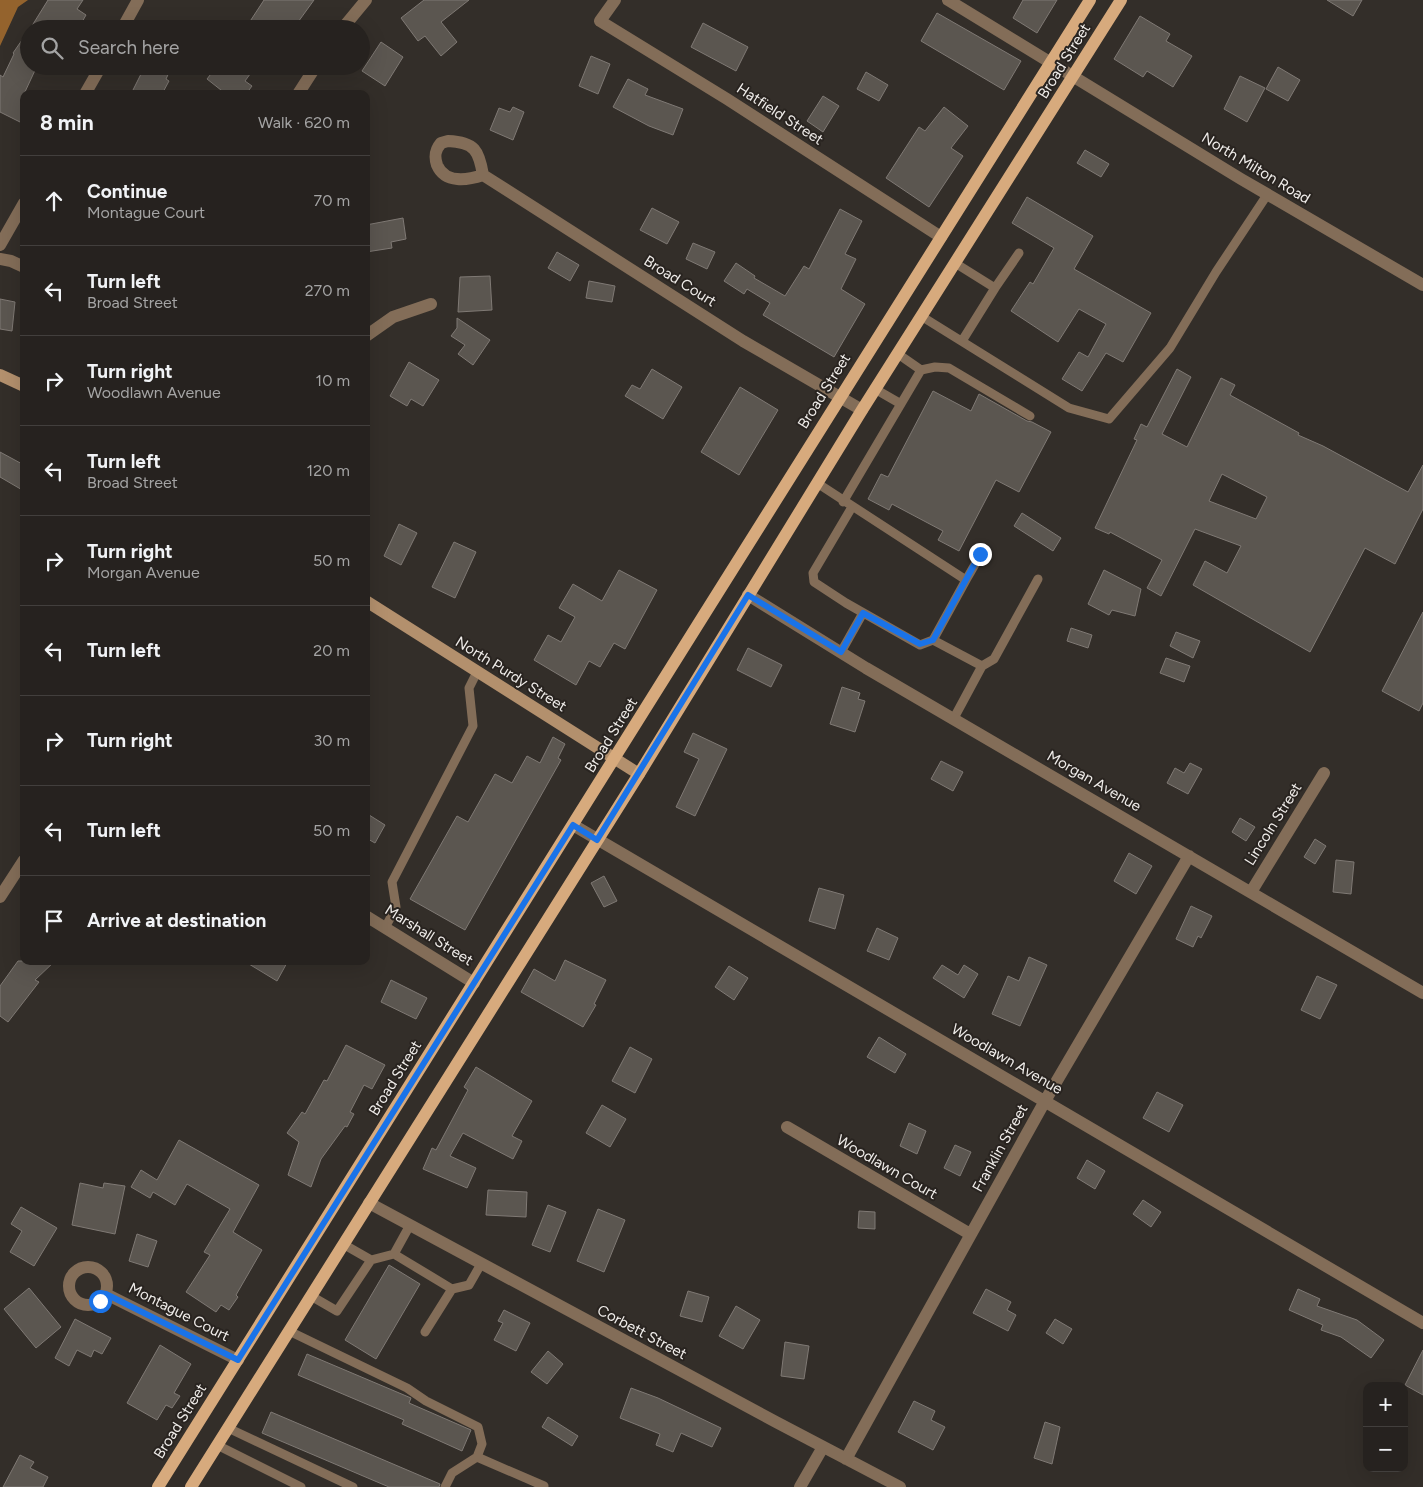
<!DOCTYPE html>
<meta charset="utf-8">
<style>
body{margin:0;font-family:Figtree,sans-serif;background:#2e2a28;color:#f1f3f6}
.controls{position:absolute;right:15px;bottom:15px;display:grid;overflow:hidden;border-radius:10px;box-shadow:0 5px 20px #0002}
.controls button{width:45px;height:45px;display:grid;place-items:center;padding:0;border:0;border-bottom:1px solid #423f3d;background:#26221f;color:#f1f3f6;font:25px sans-serif}
.stop{position:absolute;width:15px;height:15px;margin:-11px;border:4px solid #1a73e8;border-radius:50%;background:#fff}
.stop.end{background:#1a73e8;border-color:#fff;box-shadow:0 1px 5px #0008}
.list{margin:0;padding:0;list-style:none}
h2{display:flex;justify-content:space-between;align-items:center;height:65px;margin:0;padding:0 20px;font-size:21px}
h2 small{font-size:16px;font-weight:400;color:#a4a4a4}
.list li{display:grid;grid-template-columns:32px 1fr auto;gap:15px;align-items:center;box-sizing:border-box;height:90px;padding:0 20px;border-top:1px solid #423f3d}
.list b{display:block;font-size:19px;white-space:nowrap}
.list p{margin:0;font-size:16px;white-space:nowrap;color:#a4a4a4}
.list em{font-size:16px;font-style:normal;color:#a4a4a4}
.icon{flex:none;width:28px;height:28px;fill:none;stroke:currentColor;stroke-width:2;stroke-linecap:round;stroke-linejoin:round}
.map{position:relative;flex:none;width:1423px;height:1487px;overflow:hidden}
.search{position:absolute;background:#26221f;box-shadow:0 5px 20px #0002;left:20px;top:20px;width:350px;height:55px;display:flex;align-items:center;gap:12px;box-sizing:border-box;padding:0 18px;border-radius:28px;color:#a4a4a4;font-size:19px}
.panel{position:absolute;background:#26221f;box-shadow:0 5px 20px #0002;left:20px;top:90px;width:350px;height:875px;border-radius:10px}
.map>svg:first-child{display:block}
</style>
<div class="map">
<svg width="1423" height="1487" viewBox="0 0 1423 1487">
<rect width="100%" height="100%" fill="#332e29"/>
<path fill="#94632d" d="M0 0H28L18 7 0 46Z"/>
<path fill="#5b5650" stroke="#7f7974" fill-rule="evenodd" d="M48 0H83L77 9 86 15 78 29H30Z
M264 0H314L293 29H245Z
M424 0H469L441 22 457 42 441 56 425 36 418 41 401 18Z
M1023 0H1057L1037 33 1013 18Z
M1327 0H1362L1353 16Z
M937 13 1021 61 1004 90 921 41Z
M1140 16 1170 34 1166 41 1192 56 1173 87 1147 71 1143 77 1114 59Z
M703 23 748 47 736 71 691 47Z
M29 30V66H37L24 94V124L0 112V75L3 77 14 54 13 53Z
M381 42 403 57 385 86 362 71Z
M591 56 610 64 598 94 579 86Z
M145 66H172L166 79 169 81 162 94H131Z
M217 66H256L245 81 252 86 246 94H226L207 79Z
M1278 67 1300 80 1288 101 1266 89Z
M866 72 888 85 879 101 857 89Z
M1240 76 1265 88 1247 122 1224 109Z
M628 79 648 89 645 95 683 109 673 135 649 126 613 107Z
M823 96 839 106 823 132 807 121Z
M513 107 524 112 513 140 490 130 499 108 510 112Z
M944 107 968 126 951 148 963 156 929 207 886 178 919 127 925 131Z
M1085 150 1109 164 1101 177 1077 163Z
M1027 197 1093 236 1074 269 1151 313 1123 362 1106 353 1082 391 1062 379 1079 352 1088 357 1106 324 1079 309 1058 342 1011 311 1030 282 1033 284 1054 248 1012 223Z
M652 208 679 222 667 244 640 230Z
M840 209 862 221 845 254 856 259 841 289 865 304 834 357 763 315 770 303 747 289 744 294 724 281 736 263 755 276 754 278 785 296 804 266 809 269Z
M403 218 406 239 391 242 392 248 366 252V225Z
M693 243 715 252 707 269 686 259Z
M557 252 579 265 570 281 548 268Z
M490 276 492 310 458 312 460 277Z
M589 281 615 286 612 302 586 298Z
M0 299 15 302 12 331 0 329Z
M457 318 490 340 473 365 458 354 465 345 451 336 457 328Z
M409 362 439 380 423 406 411 399 407 406 390 396Z
M652 369 682 387 663 419 625 396 632 385 640 389Z
M1177 369 1191 377 1162 434 1187 447 1221 378 1235 385 1230 395 1299 433 1298 435 1323 446 1408 492 1423 465V509L1395 564 1365 548 1310 652 1193 585 1205 561 1227 573 1241 546 1195 529 1161 596 1147 588 1162 560 1110 532 1109 534 1095 528 1137 440 1134 439 1141 424 1147 427ZM1222 474 1267 497 1256 519 1209 501Z
M740 387 778 410 739 475 701 452Z
M933 391 971 411 979 394 1027 421 1032 422 1051 432 1019 492 996 480 959 551 938 540 943 531 892 504 889 510 868 499 881 474 888 477Z
M0 452 24 465V491L0 477Z
M1022 513 1061 538 1053 551 1014 526Z
M399 524 417 533 401 565 384 556Z
M454 542 476 552 455 598 432 587Z
M619 570 657 590 625 649 614 643 600 667 589 661 576 685 534 660 548 635 561 642 575 617 559 608 573 584 602 601Z
M1104 570 1141 589 1135 616 1112 610 1109 615 1088 604Z
M1423 612V703L1419 711 1382 691Z
M1071 628 1092 635 1088 648 1067 641Z
M1176 632 1200 641 1193 658 1170 646Z
M748 648 782 665 771 687 737 670Z
M1166 658 1190 666 1184 682 1160 673Z
M842 687 860 693 858 699 865 701 855 732 830 724Z
M693 733 727 749 695 816 676 807 699 759 684 752Z
M553 737 565 744 558 758 561 760 465 930 410 899 457 816 468 822 495 774 512 783 527 756 540 763Z
M941 761 963 772 953 791 931 779Z
M1190 763 1202 769 1188 794 1167 783 1175 768 1184 773Z
M366 813 385 825 375 843 366 838Z
M1240 818 1255 827 1246 841 1232 832Z
M1315 839 1326 846 1315 864 1304 857Z
M1129 853 1152 866 1136 894 1114 881Z
M1336 860 1354 862 1351 894 1333 892Z
M604 876 617 901 604 907 591 883Z
M819 888 844 895 835 929 809 921Z
M1191 906 1212 916 1201 938 1198 936 1193 947 1176 939Z
M877 928 898 938 889 960 867 951Z
M1029 957 1047 965 1020 1026 992 1014 1008 976 1019 981Z
M565 960 606 980 594 1004 596 1005 583 1027 521 992 534 969 555 981Z
M18 961H55L35 980 39 982 8 1022 0 1016V986Z
M244 961H288L277 981Z
M942 965 958 975 964 965 978 974 964 998 933 978Z
M729 966 748 978 734 1000 715 987Z
M1317 976 1337 985 1320 1019 1301 1010Z
M391 980 427 998 416 1019 381 1002Z
M879 1037 906 1054 895 1073 867 1057Z
M346 1045 385 1065 372 1089 364 1085 350 1112 354 1114 347 1127 345 1126 321 1159 311 1187 288 1175 299 1142 287 1133 302 1112 305 1114 324 1080 327 1081Z
M630 1047 652 1059 635 1093 612 1081Z
M476 1067 532 1101 512 1136 522 1141 513 1159 463 1133 450 1156 476 1168 467 1188 423 1169 432 1148 436 1150 468 1090 464 1087Z
M1157 1092 1183 1105 1169 1132 1143 1118Z
M602 1105 626 1119 610 1147 586 1133Z
M909 1123 926 1131 917 1154 900 1146Z
M179 1140 259 1185 233 1232 262 1250 236 1295 238 1297 229 1310 221 1305 216 1312 186 1292 210 1255 204 1252 230 1209 187 1184 175 1205 153 1192 150 1198 131 1187 141 1170 157 1180Z
M955 1145 971 1152 960 1176 944 1168Z
M1087 1160 1105 1171 1095 1189 1077 1178Z
M80 1183 103 1188 104 1183 125 1186 115 1234 72 1225Z
M488 1190 527 1192 526 1217 486 1215Z
M1143 1200 1161 1212 1151 1227 1133 1214Z
M548 1205 566 1212 550 1252 532 1245Z
M21 1207 57 1228 34 1266 10 1252 22 1231 11 1224Z
M598 1209 625 1220 604 1272 577 1261Z
M859 1211 875 1212V1229L858 1228Z
M137 1234 157 1241 148 1267 129 1261Z
M389 1265 420 1284 376 1359 345 1340Z
M29 1288 61 1327 36 1348 4 1309Z
M986 1289 1011 1302 1007 1310 1016 1315 1008 1331 973 1313Z
M1298 1289 1320 1299 1317 1306 1357 1320 1384 1340 1371 1358 1341 1337 1321 1330 1323 1325 1289 1310Z
M688 1291 709 1297 702 1322 680 1316Z
M736 1306 760 1320 743 1349 719 1336Z
M504 1310 530 1323 516 1351 494 1340 503 1323 498 1321Z
M75 1319 111 1338 102 1354 94 1350 91 1357 77 1350 69 1366 55 1358Z
M1055 1319 1072 1329 1063 1344 1046 1333Z
M785 1342 809 1346 804 1379 781 1376Z
M160 1345 191 1364 174 1393 180 1396 172 1408 166 1405 157 1420 127 1403Z
M1423 1350V1395L1405 1385Z
M548 1351 563 1364 547 1384 531 1372Z
M307 1354 411 1398 409 1403 471 1430 462 1451 402 1424 404 1420 298 1375Z
M631 1388 658 1398 721 1428 712 1447 681 1433 673 1452 656 1445 660 1434 620 1418Z
M914 1401 935 1411 931 1420 945 1427 933 1450 898 1432Z
M271 1412 440 1484 439 1487H389L262 1433Z
M548 1417 578 1436 572 1446 542 1427Z
M1045 1422 1060 1427 1052 1464 1034 1458Z
M20 1455 34 1462 30 1468 48 1477 43 1487H3Z"/>
<g fill="none" stroke-linecap="round" stroke-linejoin="round">
<path stroke="#836d58" stroke-width="9" d="M955 263 995 288 1019 253
M921 316 1069 408 1109 419 1170 348 1216 272 1267 195
M962 341 995 288
M898 354 921 370
M875 389 901 404
M817 483 966 580 933 640 982 666 994 659 1038 579
M843 502 921 370 935 367 949 368 1030 416
M852 507 813 573 814 582 846 603 920 645 933 640
M966 580 981 554
M841 652 863 613
M954 718 982 666
M385 928 396 907 392 882 473 726 469 688 477 672
M394 1254 452 1289 425 1332
M371 1260 394 1254 410 1225
M452 1289 469 1285 481 1264
M311 1296 337 1311 371 1260 343 1244
M289 1331 407 1388 426 1401 478 1427 482 1444 477 1457 452 1473 445 1487
M228 1428 353 1487
M217 1445 301 1487
M477 1457 544 1486"/>
<path stroke="#836d58" stroke-width="12" d="M615 0 600 21 727 99 941 237
M948 0 1241 179 1423 285
M122 29 138 0
M342 29 366 0
M85 94 101 66
M298 94 316 66
M448 141C475 142 479 151 483 175 468 180 445 184 437 165 434 156 435 150 441 143Z
M483 175 743 341 862 410
M0 245 24 203
M0 259 11 261 24 267
M366 336 393 317 431 304
M748 595 866 668 1423 993
M573 825 1423 1323
M1251 892 1324 773
M0 897 24 860
M366 916 474 983
M787 1127 970 1234
M369 1203 776 1422 900 1487
M69 1286a19 19 0 1 1 38 0a19 19 0 1 1-38 0Z
M106 1294 238 1360
M846 1459 1045 1101 1189 856
M800 1487 823 1447"/>
<path stroke="#b3906d" stroke-width="12" d="M0 375 24 386
M366 601 639 774"/>
<path stroke="#d7aa7d" stroke-width="12" d="M158 1487C469 991 778 495 1090 0
M191 1487 639 774 862 410 1121 0"/>
</g>
<g fill="none" stroke-linecap="round" stroke-linejoin="round">
<path stroke="#1a73e8" stroke-width="6" d="M100 1301 106 1294 238 1360 573 825 597 840 748 595 841 652 863 613 920 644 933 640 980 554"/>
</g>
<g text-anchor="middle" dominant-baseline="central" stroke-width="4" stroke-linejoin="round" paint-order="stroke">
<g font-size="15" fill="#f0edea" stroke="#292420">
<text transform="translate(1064 61) rotate(-58)">Broad Street</text>
<text transform="translate(780 114) rotate(33)">Hatfield Street</text>
<text transform="translate(1256 168) rotate(31)">North Milton Road</text>
<text transform="translate(680 281) rotate(32)">Broad Court</text>
<text transform="translate(824 391) rotate(-58)">Broad Street</text>
<text transform="translate(511 674) rotate(32)">North Purdy Street</text>
<text transform="translate(611 735) rotate(-58)">Broad Street</text>
<text transform="translate(1094 781) rotate(30)">Morgan Avenue</text>
<text transform="translate(1273 824) rotate(-58)">Lincoln Street</text>
<text transform="translate(429 935) rotate(32)">Marshall Street</text>
<text transform="translate(1007 1059) rotate(30)">Woodlawn Avenue</text>
<text transform="translate(395 1078) rotate(-58)">Broad Street</text>
<text transform="translate(1000 1148) rotate(-61)">Franklin Street</text>
<text transform="translate(887 1167) rotate(30)">Woodlawn Court</text>
<text transform="translate(179 1312) rotate(27)">Montague Court</text>
<text transform="translate(642 1332) rotate(28)">Corbett Street</text>
<text transform="translate(180 1421) rotate(-58)">Broad Street</text>
</g>
</g>
</svg>
<div class="controls">
<button>+</button>
<button>−</button>
</div>
<div class="stop" style="left:100px;top:1301px"></div>
<div class="stop end" style="left:980px;top:554px"></div>
<div class="search"><svg class="icon" aria-label="search" viewBox="0 0 24 24"><circle cx="10" cy="10" r="6"/><path d="M15 15l6 6"/></svg>Search here</div>
<section class="panel">
<h2>8 min<small>Walk · 620 m</small></h2>
<ul class="list">
<li><svg class="icon" aria-label="ahead" viewBox="0 0 24 24"><path d="M12 20V5M6 11l6-6 6 6"/></svg><div><b>Continue</b><p>Montague Court</p></div><em>70 m</em></li>
<li><svg class="icon" aria-label="left" viewBox="0 0 24 24"><path d="M17 20v-9H6M10 6l-5 5 5 5"/></svg><div><b>Turn left</b><p>Broad Street</p></div><em>270 m</em></li>
<li><svg class="icon" aria-label="right" viewBox="0 0 24 24"><path d="M7 20v-9h11M14 6l5 5-5 5"/></svg><div><b>Turn right</b><p>Woodlawn Avenue</p></div><em>10 m</em></li>
<li><svg class="icon" aria-label="left" viewBox="0 0 24 24"><path d="M17 20v-9H6M10 6l-5 5 5 5"/></svg><div><b>Turn left</b><p>Broad Street</p></div><em>120 m</em></li>
<li><svg class="icon" aria-label="right" viewBox="0 0 24 24"><path d="M7 20v-9h11M14 6l5 5-5 5"/></svg><div><b>Turn right</b><p>Morgan Avenue</p></div><em>50 m</em></li>
<li><svg class="icon" aria-label="left" viewBox="0 0 24 24"><path d="M17 20v-9H6M10 6l-5 5 5 5"/></svg><div><b>Turn left</b></div><em>20 m</em></li>
<li><svg class="icon" aria-label="right" viewBox="0 0 24 24"><path d="M7 20v-9h11M14 6l5 5-5 5"/></svg><div><b>Turn right</b></div><em>30 m</em></li>
<li><svg class="icon" aria-label="left" viewBox="0 0 24 24"><path d="M17 20v-9H6M10 6l-5 5 5 5"/></svg><div><b>Turn left</b></div><em>50 m</em></li>
<li><svg class="icon" aria-label="arrive" viewBox="0 0 24 24"><path d="M6 21V4h12l-3 4 3 4H6"/></svg><div><b>Arrive at destination</b></div></li>
</ul>
</section>
</div>
